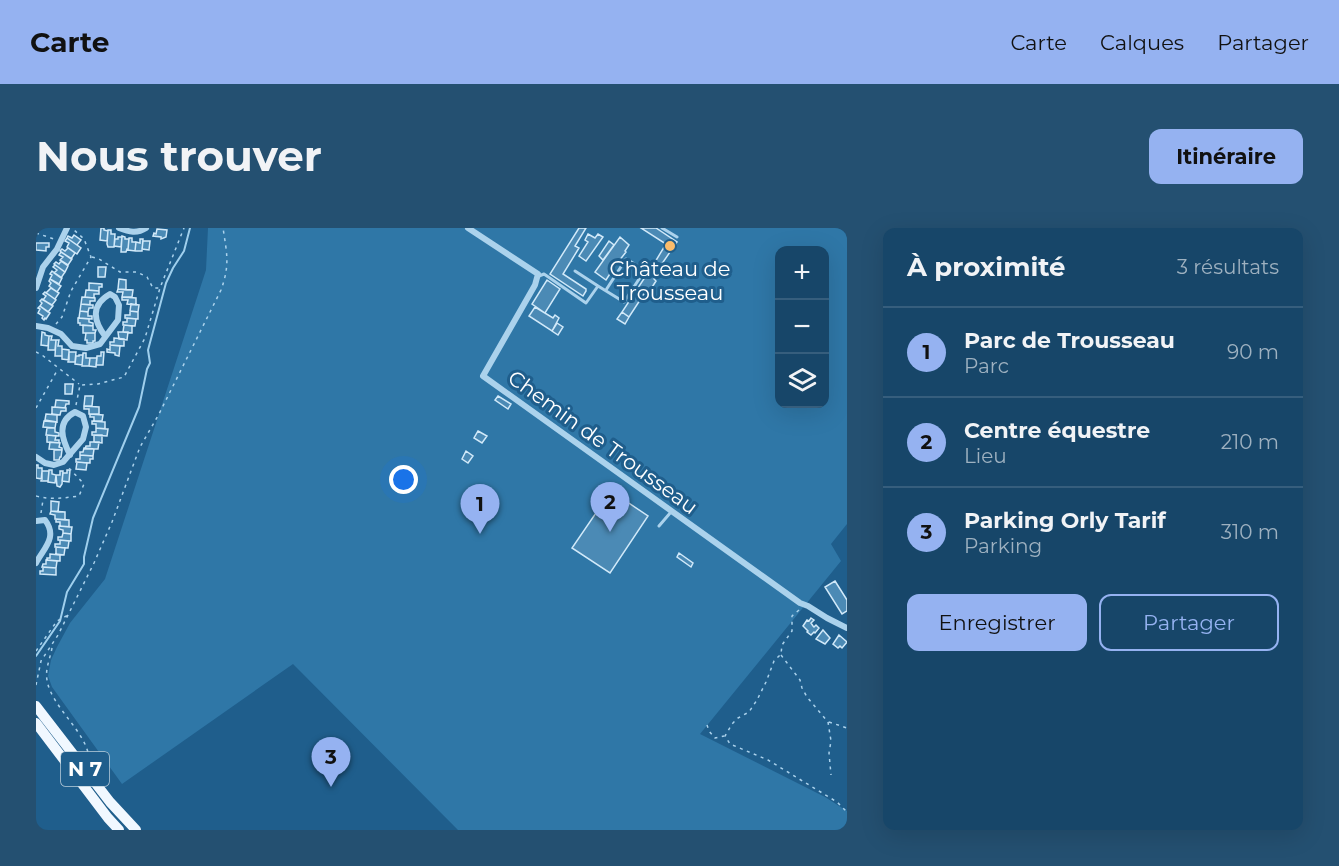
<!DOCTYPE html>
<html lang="fr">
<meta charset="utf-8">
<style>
body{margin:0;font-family:Montserrat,sans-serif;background:#245071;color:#f1f3f6}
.controls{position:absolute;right:18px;top:18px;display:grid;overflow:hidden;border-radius:12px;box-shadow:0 6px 24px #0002}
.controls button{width:54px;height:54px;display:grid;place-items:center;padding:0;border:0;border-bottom:2px solid #365e7d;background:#174669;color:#f1f3f6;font:30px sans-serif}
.you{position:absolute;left:368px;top:252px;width:21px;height:21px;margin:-15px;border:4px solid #fff;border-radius:50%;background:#1a73e8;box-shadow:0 0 0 9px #1a73e833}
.badge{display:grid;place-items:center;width:39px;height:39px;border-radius:50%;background:#95b2f1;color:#111;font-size:20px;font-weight:700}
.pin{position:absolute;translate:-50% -50px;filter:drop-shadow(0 2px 3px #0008)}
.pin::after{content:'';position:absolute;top:32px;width:21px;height:18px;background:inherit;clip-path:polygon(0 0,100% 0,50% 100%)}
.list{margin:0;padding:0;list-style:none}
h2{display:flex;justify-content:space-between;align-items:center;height:78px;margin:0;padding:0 24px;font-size:26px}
h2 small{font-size:20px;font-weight:400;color:#9eb1c0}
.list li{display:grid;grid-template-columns:39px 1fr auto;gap:18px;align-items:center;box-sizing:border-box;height:90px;padding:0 24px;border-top:2px solid #365e7d}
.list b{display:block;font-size:22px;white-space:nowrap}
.list p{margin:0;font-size:20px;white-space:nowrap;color:#9eb1c0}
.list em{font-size:20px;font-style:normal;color:#9eb1c0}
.actions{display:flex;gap:12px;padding:18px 24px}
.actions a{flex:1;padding:14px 0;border:2px solid #95b2f1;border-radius:12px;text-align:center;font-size:21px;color:#95b2f1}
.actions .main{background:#95b2f1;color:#111}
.icon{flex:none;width:33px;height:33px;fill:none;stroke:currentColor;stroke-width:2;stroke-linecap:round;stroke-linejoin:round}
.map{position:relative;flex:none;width:811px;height:602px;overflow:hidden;border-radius:12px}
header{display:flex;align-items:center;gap:36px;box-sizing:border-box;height:84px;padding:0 30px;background:#95b2f1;color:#111}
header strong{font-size:28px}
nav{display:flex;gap:33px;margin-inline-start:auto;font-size:21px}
.intro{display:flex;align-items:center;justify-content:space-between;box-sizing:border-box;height:144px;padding:0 36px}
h1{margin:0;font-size:42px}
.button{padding:15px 27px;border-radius:12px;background:#95b2f1;color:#111;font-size:21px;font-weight:700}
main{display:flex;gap:36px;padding:0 36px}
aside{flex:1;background:#174669;border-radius:12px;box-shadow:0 6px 24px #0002}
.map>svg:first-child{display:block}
</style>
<header>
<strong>Carte</strong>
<nav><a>Carte</a><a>Calques</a><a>Partager</a></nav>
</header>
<div class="intro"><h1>Nous trouver</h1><a class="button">Itinéraire</a></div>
<main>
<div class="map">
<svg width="811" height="602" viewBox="0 0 811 602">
<rect width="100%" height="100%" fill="#1f5e8c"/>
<path fill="#2f77a7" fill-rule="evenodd" d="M172 0H811V296L795 316 805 333 664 506 789 569 811 583V602H422L257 436 86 556 16 459 12 448 15 432 21 419 34 395 69 351 170 42ZM744 22H788V176H744Z"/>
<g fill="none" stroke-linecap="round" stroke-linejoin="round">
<path stroke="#9fcfed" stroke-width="2" d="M0 428 24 393 31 364 48 336V329L57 290 103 179 111 141 114 135 112 122 130 55 137 40 148 23 154 0"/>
</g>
<path fill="#4b8ab5" stroke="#d1e9f9" stroke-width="1.5" d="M65 0H68V2L72 3 71 13 64 12Z
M543 0H550L539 18 543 20 527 46 550 61V63L547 68 514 46Z
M605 0H620L641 14 625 37 626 39 619 34 630 16Z
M121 1 131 2 130 9 125 11V9L117 8 118 5 120 6Z
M72 2H75V6H79L78 19H72L71 16Z
M552 6 559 10 562 6 567 9 550 33 543 28 552 14 549 12Z
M38 7 45 12 41 17 31 10 32 8 36 10Z
M86 8 89 9V11H93L92 21H91L90 24H85Z
M82 9H86L85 19 78 18 79 11H82Z
M584 9 593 17 589 23 590 24 579 38 570 52 559 44Z
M31 10 45 20 41 26 31 19 33 15 29 13Z
M93 10H96V14H100L99 23 92 22Z
M104 11H107L106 23H99L100 14 104 15Z
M107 13H114L113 22 106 21Z
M573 13 578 17 567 32 563 28Z
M0 15H13V19H10V23L0 22Z
M32 20 39 25 35 31 24 23 26 21 29 23Z
M25 24 36 31 32 37 24 32 27 29 23 27Z
M25 33 32 38 29 44 18 36 20 34 23 36Z
M619 34 626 39 618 51 620 53 611 67 608 66 593 89 586 84Z
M19 37 29 44 25 50 18 45 21 42 17 39Z
M62 39H70L69 49H62Z
M16 43 26 50 23 56 14 51 16 47 14 46Z
M14 51 25 58 21 64 13 58 15 55 13 53Z
M83 51 90 52V62L82 61Z
M511 52 524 61 509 85 496 76Z
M53 55 66 56V59H63V63L53 62Z
M15 60 23 65 19 71 10 65Z
M82 61 97 62 96 69H86L87 64H81Z
M50 62 63 63V66H58V70L49 69Z
M9 64 20 72 16 77 7 72 10 68 7 66Z
M46 69 59 70V73H54V77L45 76Z
M86 69 100 70V77L91 76 92 72H86Z
M6 71 17 78 12 84 4 78 6 75 4 73Z
M45 76 57 77V80H53L52 84 44 83Z
M95 76 103 77 102 84 94 83Z
M4 78 14 85 10 91 9 90 8 92 6 90 7 88 2 85 4 81 2 80Z
M499 79 517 90 519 87 523 90 516 103 493 88Z
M44 83 52 84V88H56V91L43 90Z
M94 83 102 84V91L89 90V87H94Z
M586 84 593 89 589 96 581 91Z
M42 90 53 91V94L57 95V98L44 97V95H42Z
M91 90 100 91 99 98 87 97V94H91Z
M521 95 527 99 522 107 516 103Z
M47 97 57 98V102H60L59 105H47Z
M88 97 96 98V105L87 104Z
M6 104 9 105V107L13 108 12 118 5 117Z
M82 104H92L91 112 83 111Z
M50 105H59V113H57V115H51V112H49Z
M13 108H16L15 112H20L19 122H12Z
M78 110 88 111V118L74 117V114H78Z
M20 112H23L22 118H26V128H19Z
M74 117 84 118 83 128 79 127V125L71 124V121L74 122Z
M26 121 33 122V132L26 131Z
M33 124H40L39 134H32Z
M65 124H68L67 137H60L61 128H65Z
M47 125H50V130H54L53 138H46Z
M43 127H47L46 137 39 136 40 128H43Z
M54 130H61L60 139 53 138Z
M29 156H37L36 166H29Z
M49 168H57L56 178H48Z
M462 168 475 176 472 181 459 172Z
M20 172 33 173V176H30L29 180 19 179Z
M48 178 63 179V186H53V181H48Z
M16 179 30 180V183H25L24 187 16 186Z
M10 186 21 187V194L9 192Z
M54 186 67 187 66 193H58V189H54Z
M8 193 20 194 19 200 7 199Z
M56 193 69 194V201L60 200V196H56Z
M11 200H19V204L23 205V208L10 207Z
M60 200 72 201 71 208 56 207V204H60Z
M442 203 451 208 446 215 438 210Z
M11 207 20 208 19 212H23V215L11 214Z
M58 207H66V215L58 214Z
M14 214 24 215 23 219 26 220V222L13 221Z
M54 214H63L62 221H49L50 218H54Z
M48 220 58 221 57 228 44 227V224H47Z
M18 222H26L25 229H24L23 232H18Z
M430 223 437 228 432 235 426 231Z
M44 227 57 228V231H54V235L40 234V231H44Z
M41 234 51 235 50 242 40 241Z
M0 237H2V240H6V251L0 250Z
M13 242H16V246L20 247 19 255 12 254Z
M31 242H34L33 254 26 253 27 245H31Z
M6 243H13L12 253H5Z
M24 243H27L26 256 24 259 21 258 20 247H24Z
M575 263 612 288 574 345 536 320Z
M15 273 23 274 22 284 15 283Z
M15 283 29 284V292L19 291V287L14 286Z
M20 291 33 292V299L24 298V294H20Z
M23 298 36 299 35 306 27 305V302L23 301Z
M27 305 35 306V313L22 312V309H26Z
M24 312 33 313 32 320 19 319V316H24Z
M20 319 29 320 28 327 20 326Z
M643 325 657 335 655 339 641 329Z
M14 326 24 327V333L11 332V330H14Z
M10 332 21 333 20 340 6 339 7 336H10Z
M7 339 20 340V347L4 346V343H7Z
M799 353 811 372V383L806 386 789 359Z
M775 390 778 392 775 395 777 398 778 399 780 397 783 400 779 405 778 404 775 407 771 404 772 403 767 398 771 392 773 393Z
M787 402 794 410 789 416 780 411Z
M803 407 811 414 806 420 804 418 802 420 797 416Z"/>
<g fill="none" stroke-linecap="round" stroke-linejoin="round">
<path stroke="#abd2ec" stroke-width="1.5" stroke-dasharray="3 4.5" stroke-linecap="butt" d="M0 5 18 11
M56 29 63 31 84 44H101L111 49 117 60H123
M20 96 26 89 35 63 55 29 48 11 38 2
M0 124 6 127 43 156
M40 177 44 157 62 156 88 149 109 110 124 60 148 0
M0 180 22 141
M0 268C15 272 28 270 43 268L48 256 32 239
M5 285 7 272
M763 382 756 388V403L746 417 745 426 738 433 730 454 721 472 713 484 702 490 696 496 689 508 694 516 732 532 801 574 811 584
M16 420C14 431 9 441 11 452 15 479 52 505 53 531
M0 423 21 393 32 387
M745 427 764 452 766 460 771 469 792 494 795 513 793 525 795 547
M0 457 5 433 22 407 58 335 76 294 104 219 123 186 185 62C194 37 191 26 187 0
M793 494 811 500
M671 497 673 503 679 510 688 508"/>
<path stroke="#abd2ec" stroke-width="3" d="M626 0 641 9
M503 48 508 46 550 75 562 58 539 43
M562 58 588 74 609 42 590 31 570 62
M623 298 635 284"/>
<path stroke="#abd2ec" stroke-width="6" d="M83 0C93 4 101 6 110 0
M432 0 502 46 499 57 447 148 764 375 772 378 791 390 811 400
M0 60 7 39 21 21 31 0
M0 98 12 100 25 106 36 118 50 120 64 116 82 92 83 77 79 69 74 66C55 77 57 92 69 108
M0 229 9 235 18 237 27 234 47 211 50 199 47 188 39 184C20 194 26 211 34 227
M0 293 9 292C22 309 8 320 0 335"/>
<path stroke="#f1f8ff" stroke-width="10" d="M0 478 74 574 100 602
M0 495 72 590 83 602"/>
</g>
<circle fill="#fabc6b" stroke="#1f5e8c" stroke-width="2" cx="634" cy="18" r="6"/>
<g text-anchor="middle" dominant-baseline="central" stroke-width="6" stroke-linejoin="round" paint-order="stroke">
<rect fill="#1f5e8c" stroke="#bccfdc" stroke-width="1.5" x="25" y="524" width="48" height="34" rx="4.5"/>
<g font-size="20" font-weight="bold" fill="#fff">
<text x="49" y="541">N 7</text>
</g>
<g font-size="21" fill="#fff" stroke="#1f5e8c">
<text x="634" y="40">Château de<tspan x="634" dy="24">Trousseau</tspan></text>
</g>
<g font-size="21" fill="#fff" stroke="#1f5e8c">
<text transform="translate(567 214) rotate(36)">Chemin de Trousseau</text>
</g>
</g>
</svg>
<div class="controls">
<button>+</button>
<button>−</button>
<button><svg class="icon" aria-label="layers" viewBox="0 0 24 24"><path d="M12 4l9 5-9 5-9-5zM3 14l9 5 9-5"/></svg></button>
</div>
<div class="you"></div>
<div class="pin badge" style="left:444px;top:306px">1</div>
<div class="pin badge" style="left:574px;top:304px">2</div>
<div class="pin badge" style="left:295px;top:559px">3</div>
</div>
<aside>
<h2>À proximité<small>3 résultats</small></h2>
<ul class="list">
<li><span class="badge">1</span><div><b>Parc de Trousseau</b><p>Parc</p></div><em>90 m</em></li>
<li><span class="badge">2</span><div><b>Centre équestre</b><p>Lieu</p></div><em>210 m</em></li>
<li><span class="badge">3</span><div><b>Parking Orly Tarif</b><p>Parking</p></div><em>310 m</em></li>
</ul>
<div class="actions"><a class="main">Enregistrer</a><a>Partager</a></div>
</aside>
</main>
